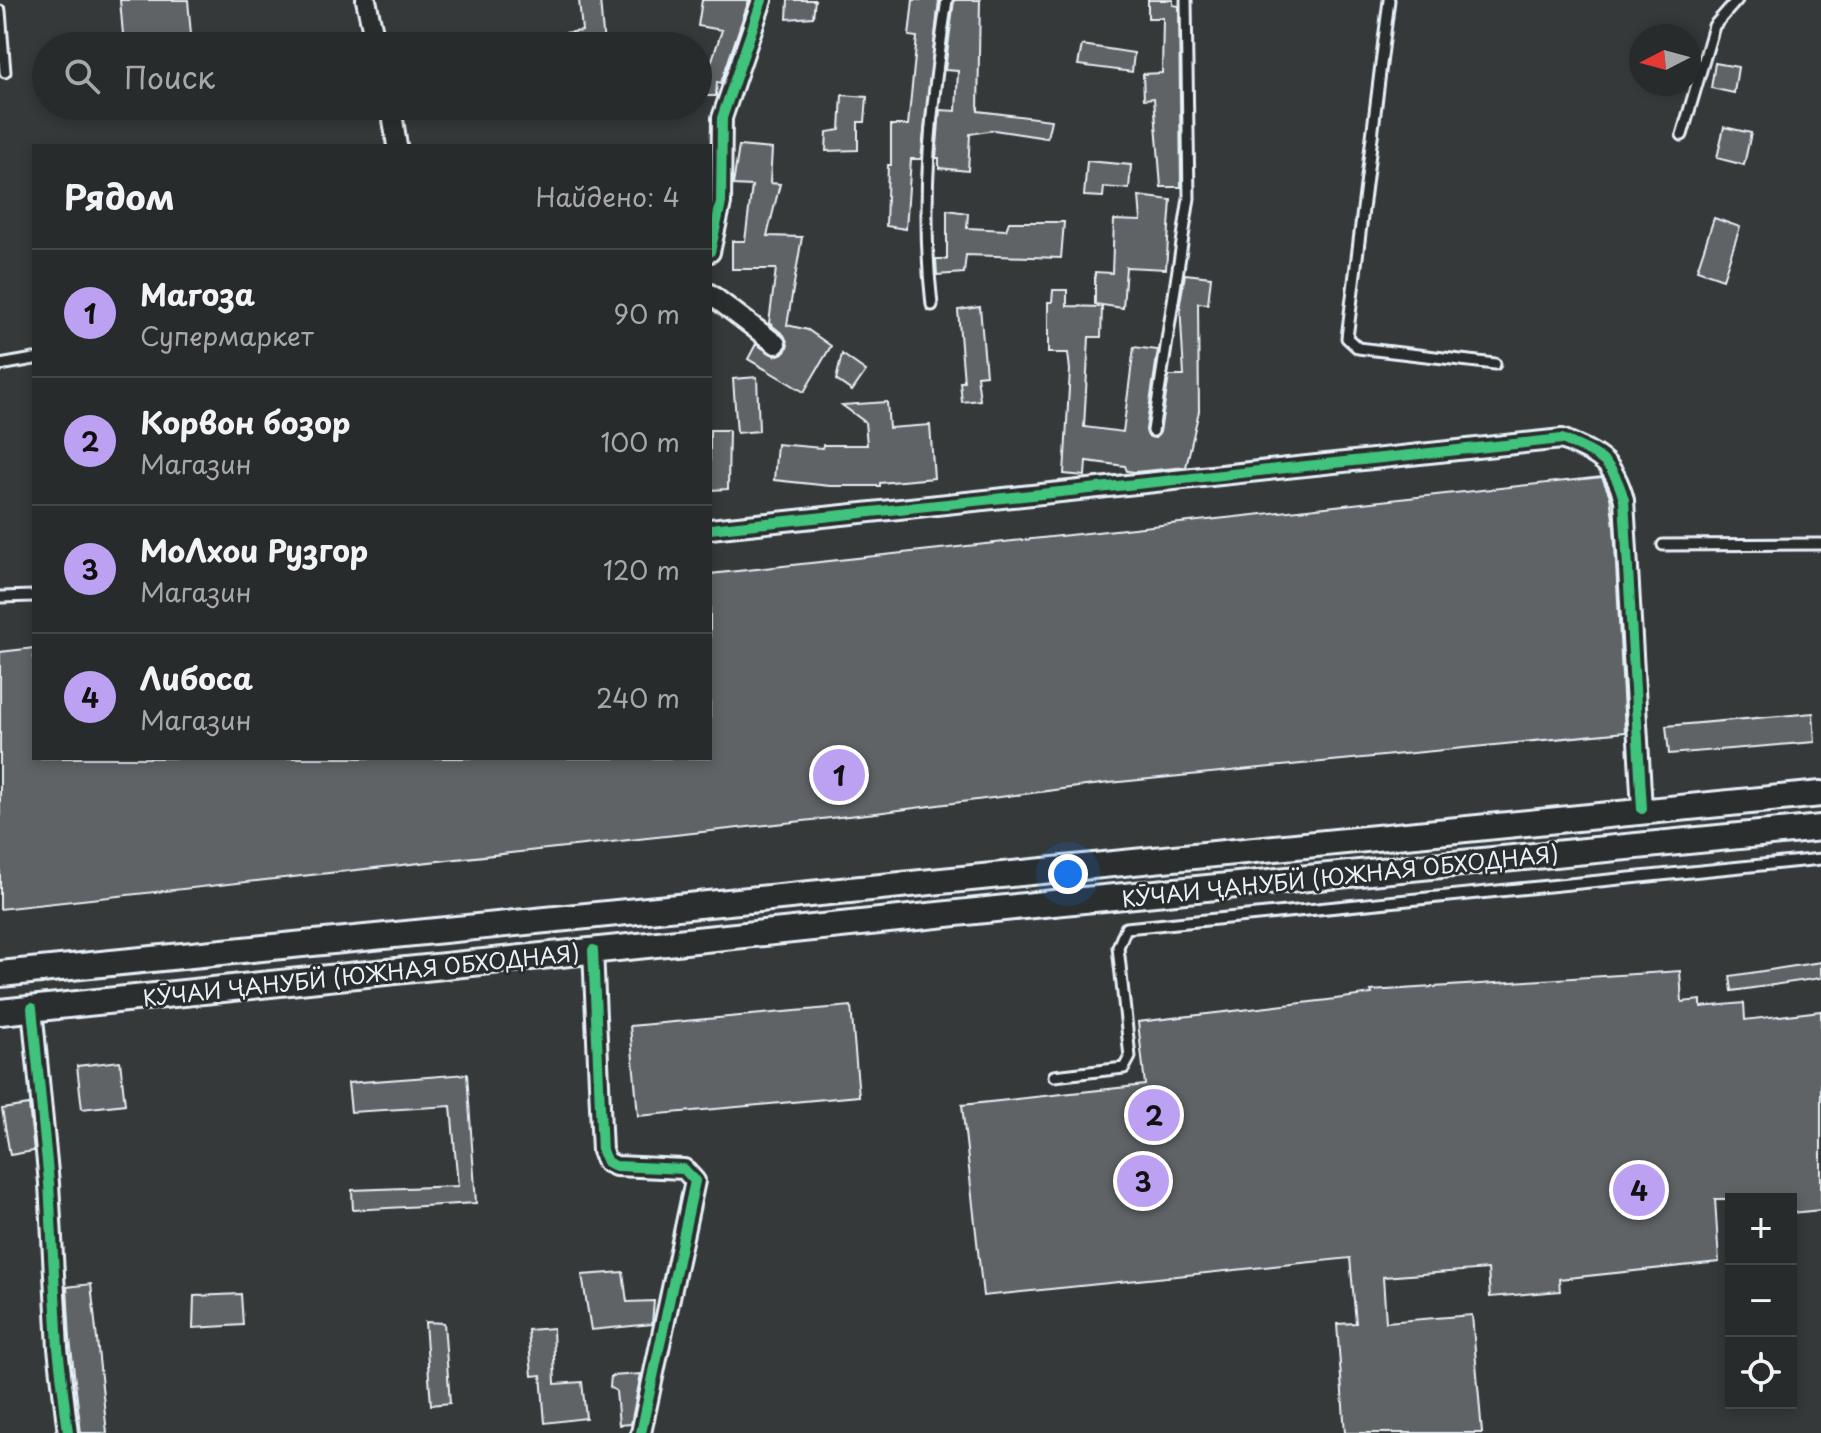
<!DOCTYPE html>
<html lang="ru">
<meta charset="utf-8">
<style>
body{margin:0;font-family:"Playpen Sans",sans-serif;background:#303334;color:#f1f3f6}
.controls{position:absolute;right:24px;bottom:24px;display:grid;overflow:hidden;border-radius:0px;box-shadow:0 4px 12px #0003}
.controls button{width:72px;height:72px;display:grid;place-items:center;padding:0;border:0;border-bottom:2px solid #444748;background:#282b2c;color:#f1f3f6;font:40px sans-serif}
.compass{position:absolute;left:1629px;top:24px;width:72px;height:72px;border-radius:50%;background:#282b2c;box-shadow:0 4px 12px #0003;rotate:264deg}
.you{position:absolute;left:1068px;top:874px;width:28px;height:28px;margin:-20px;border:6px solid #fff;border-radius:50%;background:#1a73e8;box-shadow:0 0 0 12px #1a73e833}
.badge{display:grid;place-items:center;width:52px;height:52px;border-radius:50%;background:#bca0f2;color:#111;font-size:26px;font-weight:700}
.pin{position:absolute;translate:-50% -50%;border:4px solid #fff;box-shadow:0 2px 8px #0006}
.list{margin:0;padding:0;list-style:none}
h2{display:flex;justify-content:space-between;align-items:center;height:104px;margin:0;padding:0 32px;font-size:34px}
h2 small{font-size:26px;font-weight:400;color:#a5a7a9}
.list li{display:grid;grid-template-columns:52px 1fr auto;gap:24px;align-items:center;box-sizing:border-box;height:128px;padding:0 32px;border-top:2px solid #444748}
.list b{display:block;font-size:30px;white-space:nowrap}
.list p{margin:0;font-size:26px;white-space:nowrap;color:#a5a7a9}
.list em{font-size:26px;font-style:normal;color:#a5a7a9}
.icon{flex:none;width:44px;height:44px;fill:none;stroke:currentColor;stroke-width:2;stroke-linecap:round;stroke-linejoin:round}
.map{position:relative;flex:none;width:1821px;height:1433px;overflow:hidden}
.search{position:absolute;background:#282b2c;box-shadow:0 4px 12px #0003;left:32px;top:32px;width:680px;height:88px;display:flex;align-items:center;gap:20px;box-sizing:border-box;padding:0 28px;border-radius:44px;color:#a5a7a9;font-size:30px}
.panel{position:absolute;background:#282b2c;box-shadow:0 4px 12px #0003;left:32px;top:144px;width:680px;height:616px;border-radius:0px}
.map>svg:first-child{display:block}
</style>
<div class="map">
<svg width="1821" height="1433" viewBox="0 0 1821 1433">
<rect width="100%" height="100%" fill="#35393a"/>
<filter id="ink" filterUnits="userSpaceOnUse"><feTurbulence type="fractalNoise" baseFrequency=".0125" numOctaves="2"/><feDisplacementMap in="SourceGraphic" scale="16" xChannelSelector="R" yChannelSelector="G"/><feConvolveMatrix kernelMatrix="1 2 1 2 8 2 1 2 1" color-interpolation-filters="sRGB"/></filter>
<g filter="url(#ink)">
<path fill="#5f6365" stroke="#e8f1f8" stroke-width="2" d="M120 0H188L192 46H124Z
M579 0H600L604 46H536V36L582 31Z
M702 0H749L721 83 717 82 716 96H700L722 30 698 26Z
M788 0H815L813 17 787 19Z
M913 0H939L921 159H911L906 229 886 226 888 165H891V125H908L917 37 909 36Z
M954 0H980L978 111 1051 120 1047 138 994 130 970 134 968 171 939 168V158H936L940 110 956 111 958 71 945 70Z
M1148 0H1173V5L1179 6 1181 187H1161L1154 98 1144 99 1143 74 1162 73 1163 18H1148Z
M1082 45 1134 53 1132 72 1078 65Z
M1715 63 1738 67 1734 93 1711 88Z
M842 95 867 97 865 122H858V150L826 151 827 132 840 130Z
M1724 127 1751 133 1744 165 1717 158Z
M739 146 772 149 770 183 780 184 767 236 802 237 787 325 808 330 831 346 804 392 748 359 756 344 775 356 785 352 788 345 784 335 769 323 776 269H732V241H745L752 186 733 185Z
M1087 161 1131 165 1129 189 1104 187 1103 197 1084 196Z
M1139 196 1171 200 1166 269 1126 267 1123 308 1095 304V272L1112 273 1114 220 1141 221Z
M947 210 968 213 967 228 1006 230 1009 222H1064L1061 258 966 255 964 273 937 275 936 259H947Z
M1714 218 1740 227 1723 279 1697 270Z
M1185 274 1211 277 1208 304 1198 303 1199 411 1186 467 1135 472 1127 471 1125 466 1086 461 1085 476 1064 474 1070 370 1068 353H1048V302H1052L1053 290H1067V306L1102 307 1101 337H1089L1084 427 1123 432 1134 347 1158 350 1146 430 1148 436 1155 438 1160 432 1169 376H1184L1180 303Z
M980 307 986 375 977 376 980 400 962 402 960 382H964L958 310Z
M842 354 866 371 852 391 836 380Z
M757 377 759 431 737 433 733 379Z
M887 402 889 428 930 425 934 478 880 483V486H830L774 480 777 444 822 448 823 445H867L865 422 842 405Z
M710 430H729L728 489 710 490Z
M1602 477 1610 496 1614 526 1625 732 1109 783 876 813 0 909V652L34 648V758H710V574Z
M1813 713 1815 742 1669 754 1666 726Z
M1821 962V978L1732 991 1730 976Z
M1680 971 1682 1002 1701 1000V1007L1744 1003 1745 1020 1821 1011V1210L1791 1213V1199H1715L1719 1262 1559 1279 1560 1291 1490 1297 1488 1269 1383 1277 1386 1322 1472 1315 1482 1433H1345L1337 1324 1356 1323 1350 1258 983 1296 962 1105 1145 1085 1138 1022 1328 1000 1372 994 1371 991Z
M851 1006 859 1096 638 1116 630 1026Z
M120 1061 125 1104 82 1109 77 1066Z
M467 1074 476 1203 353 1210 352 1190 458 1186 451 1106 351 1112 348 1083Z
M29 1105 34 1151 10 1155 2 1109Z
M623 1272 627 1302 654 1301 652 1324 591 1330 582 1275Z
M91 1284 107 1433H81L70 1339 67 1287Z
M241 1294 243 1325 193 1328 194 1296Z
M425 1322 444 1323 450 1403 431 1405Z
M553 1328 555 1384 582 1382 586 1418 545 1423 541 1375 532 1376 528 1330Z
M641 1374 631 1424 619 1425 616 1391 610 1387 611 1376Z"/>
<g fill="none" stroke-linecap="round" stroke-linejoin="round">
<g stroke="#e8f1f8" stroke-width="15">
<path id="service" d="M1389 0 1347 338 1358 348 1495 364
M0 11 5 72
M1682 135 1714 26 1737 0
M932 305C920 201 931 103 947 0
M0 365 34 359
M1153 431 1189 198 1186 0
M1663 545 1821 544
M0 597 34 596
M1054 1076 1124 1068 1130 1057 1118 947 1126 928 1821 859"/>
</g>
<g stroke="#e8f1f8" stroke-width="24">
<path id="minor" d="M366 0 376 46
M391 106 397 146
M710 252 721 203 722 118 762 0
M710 294 776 344
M710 529 1562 439C1598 455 1613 459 1624 500L1642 809
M593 950 602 1151 607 1162 616 1166 684 1169 695 1181 641 1433
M32 1008 49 1183 58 1348 68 1433"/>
</g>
<g stroke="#e8f1f8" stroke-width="30">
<path id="secondary" d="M0 974 1821 794
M0 1012 1063 902 1821 828"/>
</g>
<use href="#service" stroke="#2a2d2e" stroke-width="9"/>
<use href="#minor" stroke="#2a2d2e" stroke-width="18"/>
<use href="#secondary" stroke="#2a2d2e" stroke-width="24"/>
<g stroke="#2a2d2e" stroke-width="15">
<path id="cycleway" d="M710 252 721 203 722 118 762 0
M710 529 1562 439C1598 455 1613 459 1624 500L1642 809
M593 950 602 1151 607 1162 616 1166 684 1169 695 1181 641 1433
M32 1008 49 1183 58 1348 68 1433"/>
</g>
<use href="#cycleway" stroke="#40c37c" stroke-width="10"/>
</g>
</g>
<g text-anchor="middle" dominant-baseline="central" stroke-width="6" stroke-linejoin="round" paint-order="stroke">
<g font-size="22" fill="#e8f1f8" stroke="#2a2d2e">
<text transform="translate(1340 875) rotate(-6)">КӮЧАИ ҶАНУБӢ (ЮЖНАЯ ОБХОДНАЯ)</text>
<text transform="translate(361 974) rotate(-6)">КӮЧАИ ҶАНУБӢ (ЮЖНАЯ ОБХОДНАЯ)</text>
</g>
</g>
</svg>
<div class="controls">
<button>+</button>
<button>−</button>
<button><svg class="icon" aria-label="locate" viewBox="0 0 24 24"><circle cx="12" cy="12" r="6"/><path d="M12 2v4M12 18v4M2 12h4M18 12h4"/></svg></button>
</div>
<svg class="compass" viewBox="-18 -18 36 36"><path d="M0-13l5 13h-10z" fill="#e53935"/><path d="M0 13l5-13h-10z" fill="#a5a7a9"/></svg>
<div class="you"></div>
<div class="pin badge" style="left:839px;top:775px">1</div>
<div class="pin badge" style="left:1154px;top:1115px">2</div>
<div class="pin badge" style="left:1143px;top:1181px">3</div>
<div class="pin badge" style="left:1639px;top:1190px">4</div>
<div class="search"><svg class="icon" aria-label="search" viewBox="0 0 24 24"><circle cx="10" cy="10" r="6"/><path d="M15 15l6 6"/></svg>Поиск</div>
<section class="panel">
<h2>Рядом<small>Найдено: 4</small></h2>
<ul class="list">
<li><span class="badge">1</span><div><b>Магоза</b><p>Супермаркет</p></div><em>90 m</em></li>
<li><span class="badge">2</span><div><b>Корвон бозор</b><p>Магазин</p></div><em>100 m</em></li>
<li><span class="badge">3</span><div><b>МоЛхои Рузгор</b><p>Магазин</p></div><em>120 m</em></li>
<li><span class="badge">4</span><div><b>Либоса</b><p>Магазин</p></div><em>240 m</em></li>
</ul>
</section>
</div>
